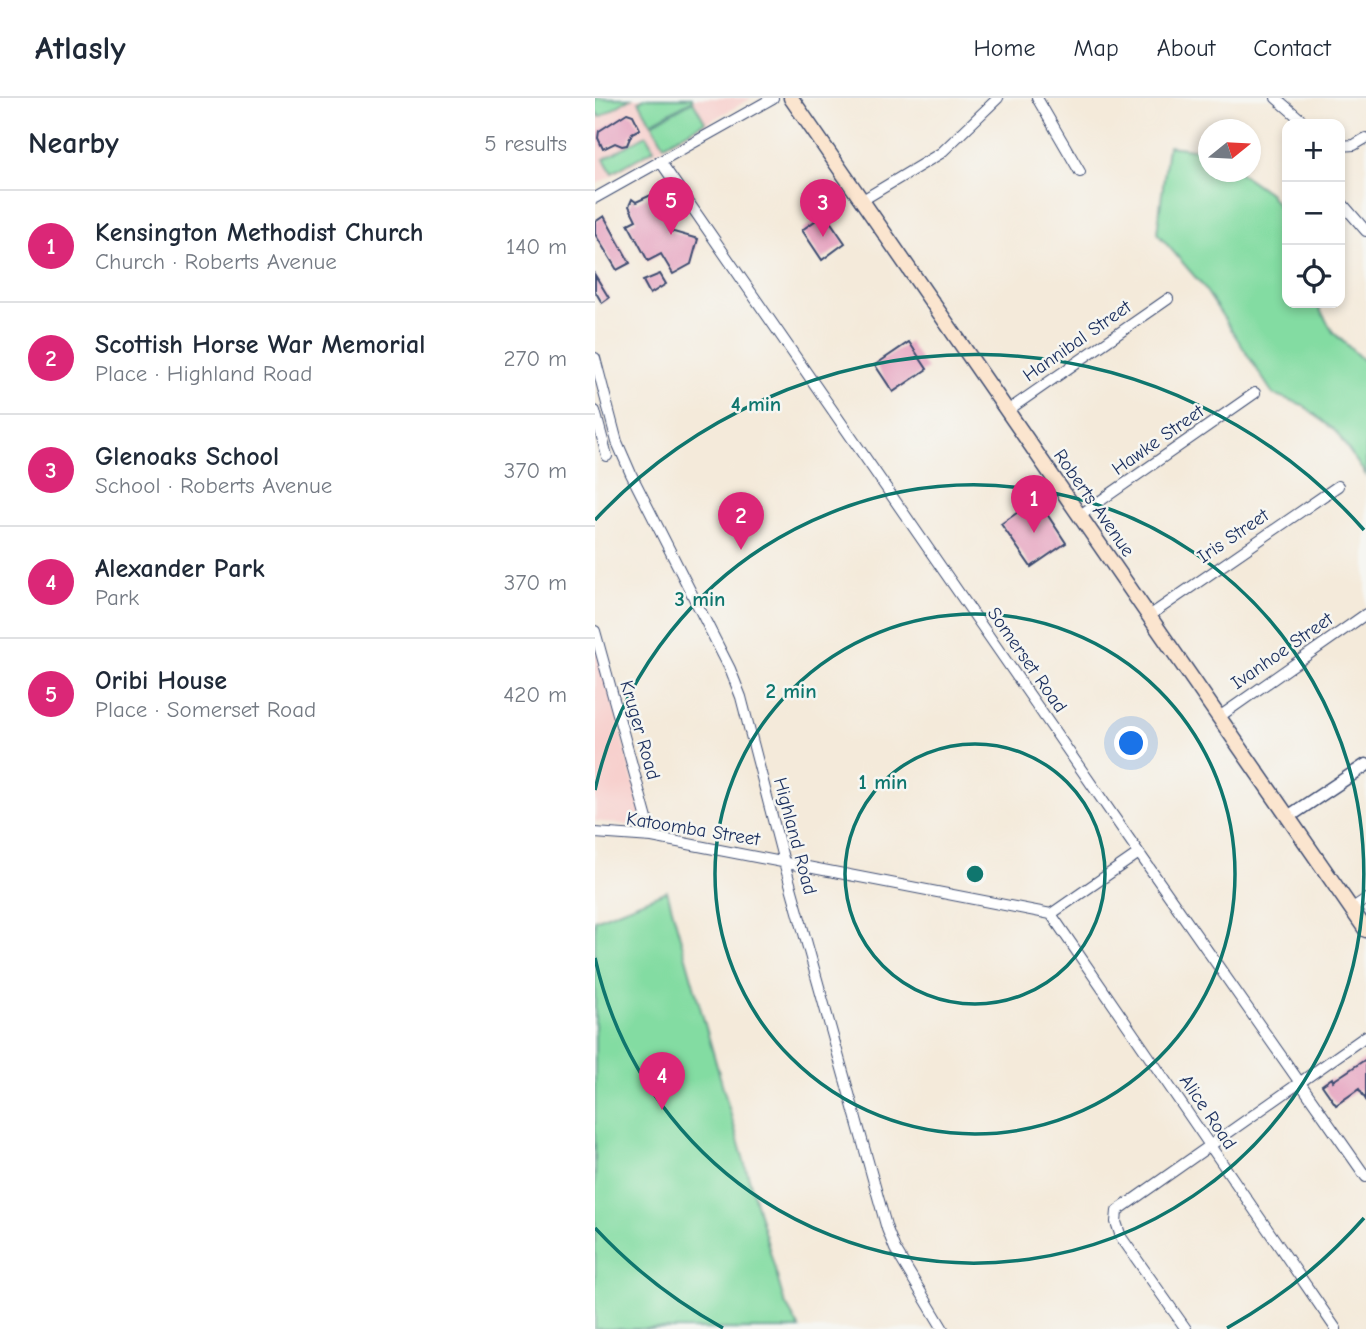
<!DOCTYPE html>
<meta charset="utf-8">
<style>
body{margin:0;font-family:"Comic Neue",sans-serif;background:#f2f2f3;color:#1f2937}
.controls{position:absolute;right:21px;top:21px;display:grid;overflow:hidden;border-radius:14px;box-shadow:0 4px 10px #0003}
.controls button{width:63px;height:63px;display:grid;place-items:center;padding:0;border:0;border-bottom:2px solid #e0e1e3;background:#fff;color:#1f2937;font:35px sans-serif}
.compass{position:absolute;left:603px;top:21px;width:63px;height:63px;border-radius:50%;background:#fff;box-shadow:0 4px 10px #0003;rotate:72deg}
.you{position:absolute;left:537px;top:646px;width:24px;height:24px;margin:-18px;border:5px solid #fff;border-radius:50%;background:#1a73e8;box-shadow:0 0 0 10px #1a73e833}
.badge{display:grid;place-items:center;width:46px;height:46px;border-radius:50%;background:#db2777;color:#fff;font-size:23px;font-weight:700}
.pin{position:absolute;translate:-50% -58px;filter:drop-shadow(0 2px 4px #0008)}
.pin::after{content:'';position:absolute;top:37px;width:24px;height:21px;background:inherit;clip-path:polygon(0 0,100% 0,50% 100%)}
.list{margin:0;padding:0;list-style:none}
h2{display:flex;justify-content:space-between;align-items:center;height:91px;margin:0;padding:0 28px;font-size:30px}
h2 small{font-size:23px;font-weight:400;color:#747a83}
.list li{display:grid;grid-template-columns:46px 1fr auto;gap:21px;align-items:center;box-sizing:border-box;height:112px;padding:0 28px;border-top:2px solid #e0e1e3}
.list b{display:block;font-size:26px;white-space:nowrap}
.list p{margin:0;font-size:23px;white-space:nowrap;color:#747a83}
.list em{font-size:23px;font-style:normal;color:#747a83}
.icon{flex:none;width:38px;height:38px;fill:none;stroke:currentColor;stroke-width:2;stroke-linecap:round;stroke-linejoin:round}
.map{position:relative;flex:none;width:771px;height:1231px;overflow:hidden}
header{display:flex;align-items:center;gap:42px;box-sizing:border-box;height:98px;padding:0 35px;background:#fff;border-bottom:2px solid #e0e1e3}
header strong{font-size:33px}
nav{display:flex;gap:38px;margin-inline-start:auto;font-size:24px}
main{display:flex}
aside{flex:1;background:#fff}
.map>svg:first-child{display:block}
</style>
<header>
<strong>Atlasly</strong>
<nav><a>Home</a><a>Map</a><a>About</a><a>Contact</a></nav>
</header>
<main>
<aside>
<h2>Nearby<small>5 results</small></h2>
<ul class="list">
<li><span class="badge">1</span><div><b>Kensington Methodist Church</b><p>Church · Roberts Avenue</p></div><em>140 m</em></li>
<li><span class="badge">2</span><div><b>Scottish Horse War Memorial</b><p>Place · Highland Road</p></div><em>270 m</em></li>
<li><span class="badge">3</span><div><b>Glenoaks School</b><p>School · Roberts Avenue</p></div><em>370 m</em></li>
<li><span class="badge">4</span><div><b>Alexander Park</b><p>Park</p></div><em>370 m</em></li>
<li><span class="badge">5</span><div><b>Oribi House</b><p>Place · Somerset Road</p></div><em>420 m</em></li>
</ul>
</aside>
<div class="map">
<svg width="771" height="1231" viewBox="0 0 771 1231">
<rect width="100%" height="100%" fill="#f6f6f2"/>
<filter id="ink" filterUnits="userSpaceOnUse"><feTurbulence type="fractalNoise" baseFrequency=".0143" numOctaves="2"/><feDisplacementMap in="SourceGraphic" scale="14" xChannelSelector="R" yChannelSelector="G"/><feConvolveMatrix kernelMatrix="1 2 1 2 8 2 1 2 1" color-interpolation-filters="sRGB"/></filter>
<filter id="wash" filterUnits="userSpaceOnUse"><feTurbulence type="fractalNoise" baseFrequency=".00686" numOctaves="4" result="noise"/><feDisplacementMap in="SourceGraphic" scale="28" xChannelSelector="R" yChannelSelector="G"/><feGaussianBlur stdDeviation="1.57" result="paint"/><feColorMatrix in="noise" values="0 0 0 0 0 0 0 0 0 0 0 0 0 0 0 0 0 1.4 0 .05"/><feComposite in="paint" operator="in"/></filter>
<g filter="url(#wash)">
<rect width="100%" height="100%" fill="#f4eada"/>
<path fill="#f7d0cd" d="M0 0H157L0 87Z
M0 536 50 729 0 723Z"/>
<path fill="#83dca2" stroke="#4f8680" stroke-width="2" d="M0 0H36L5 19 0 12Z
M50 0H97L98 2 56 25 44 3Z
M98 3 110 24 69 47 57 26Z
M51 37 59 51 17 75 9 61Z
M573 48 613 53 614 74H644L674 95 692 121V205H721L738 234 771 265V377L741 334 708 307 678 296 608 188 562 135Z
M72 793 189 1203 205 1231H0V822Z"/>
<g id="blocks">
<path fill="#e6a3bf" d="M32 15 38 17 45 31 37 35 32 47 27 48 20 45 8 51 3 40 4 33Z
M56 97 75 133 103 141 96 166 78 176 66 156 53 163 33 126 41 122 34 108 37 101 41 104Z
M230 116 250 145 227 162 207 132Z
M9 118 35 165 22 172 0 136V124Z
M65 176 71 186 55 196 48 183Z
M0 177 14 200 7 205 0 193Z
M314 244 332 271 298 294 280 267Z
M442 401 471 445 436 469 406 426Z
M771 961V1002L764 991 741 1007 727 987 737 980 738 983Z"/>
</g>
</g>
<g filter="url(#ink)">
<use href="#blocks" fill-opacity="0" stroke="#3c4b71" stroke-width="2"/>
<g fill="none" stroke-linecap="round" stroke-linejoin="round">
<g stroke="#3c4b71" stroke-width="12">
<path id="minor" d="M442 0 485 74
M681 0 711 26
M745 48 759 47 771 40
M65 63 544 755 771 1079
M0 100 178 0
M266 103 346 55 403 0
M745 103 771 133
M0 260 22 344 36 376 135 571 146 599 189 764 292 1131 300 1151 348 1231
M0 313 12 358
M412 313 573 201
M485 417 660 295
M554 518 743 388
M0 533 57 739
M624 619 771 516
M0 735 57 739 456 816 544 755
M756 811 771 801
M456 816 741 1231
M591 1231 526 1139 521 1124 522 1113 771 938"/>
</g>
<g stroke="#3c4b71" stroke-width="15">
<path id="tertiary" d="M693 719 771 667"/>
</g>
<g stroke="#3c4b71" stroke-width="17">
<path id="secondary" d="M196 0 771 832"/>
</g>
<use href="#minor" stroke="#fff" stroke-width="10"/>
<use href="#tertiary" stroke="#fff" stroke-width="12"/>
<use href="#secondary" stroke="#fbe5cf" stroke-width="14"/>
</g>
</g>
<g fill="none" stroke="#0f766e" stroke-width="3.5">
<circle cx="380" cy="776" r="130"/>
<circle cx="380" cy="776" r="260"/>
<path d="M0 692A389 389 0 1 1 0 860"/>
<path d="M769 1120A519 519 0 0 1 632 1230M128 1230A519 519 0 0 1 0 1130M0 422A519 519 0 0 1 769 432"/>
</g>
<g text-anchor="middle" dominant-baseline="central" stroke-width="5" stroke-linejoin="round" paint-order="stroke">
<g font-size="19" fill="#1b2f5e" stroke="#f6f6f2">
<text transform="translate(482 243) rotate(-35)">Hannibal Street</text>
<text transform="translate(563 342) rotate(-35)">Hawke Street</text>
<text transform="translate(499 405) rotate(55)">Roberts Avenue</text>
<text transform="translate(638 438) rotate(-34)">Iris Street</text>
<text transform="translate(687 553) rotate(-35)">Ivanhoe Street</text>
<text transform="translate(432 562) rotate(55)">Somerset Road</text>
<text transform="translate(45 632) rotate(74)">Kruger Road</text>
<text transform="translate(98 731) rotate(9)">Katoomba Street</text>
<text transform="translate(200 738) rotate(75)">Highland Road</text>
<text transform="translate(613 1014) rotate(56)">Alice Road</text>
</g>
</g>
<circle cx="380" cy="776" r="10" fill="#0f766e" stroke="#f6f6f2" stroke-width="3.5"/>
<g font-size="21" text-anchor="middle" font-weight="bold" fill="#0f766e" stroke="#f6f6f2" stroke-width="5" stroke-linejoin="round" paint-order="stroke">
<text x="161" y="313">4 min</text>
<text x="105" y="508">3 min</text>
<text x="196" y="600">2 min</text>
<text x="288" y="691">1 min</text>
</g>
</svg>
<div class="controls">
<button>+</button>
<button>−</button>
<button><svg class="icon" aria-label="locate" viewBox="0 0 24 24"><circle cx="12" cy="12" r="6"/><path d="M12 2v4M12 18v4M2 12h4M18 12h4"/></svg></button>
</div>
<svg class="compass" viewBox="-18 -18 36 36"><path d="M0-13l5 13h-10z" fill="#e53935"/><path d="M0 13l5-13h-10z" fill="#747a83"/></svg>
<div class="you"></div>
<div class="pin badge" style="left:439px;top:435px">1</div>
<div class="pin badge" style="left:146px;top:452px">2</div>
<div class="pin badge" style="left:228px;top:139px">3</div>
<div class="pin badge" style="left:67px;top:1012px">4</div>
<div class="pin badge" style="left:76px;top:137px">5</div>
</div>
</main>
